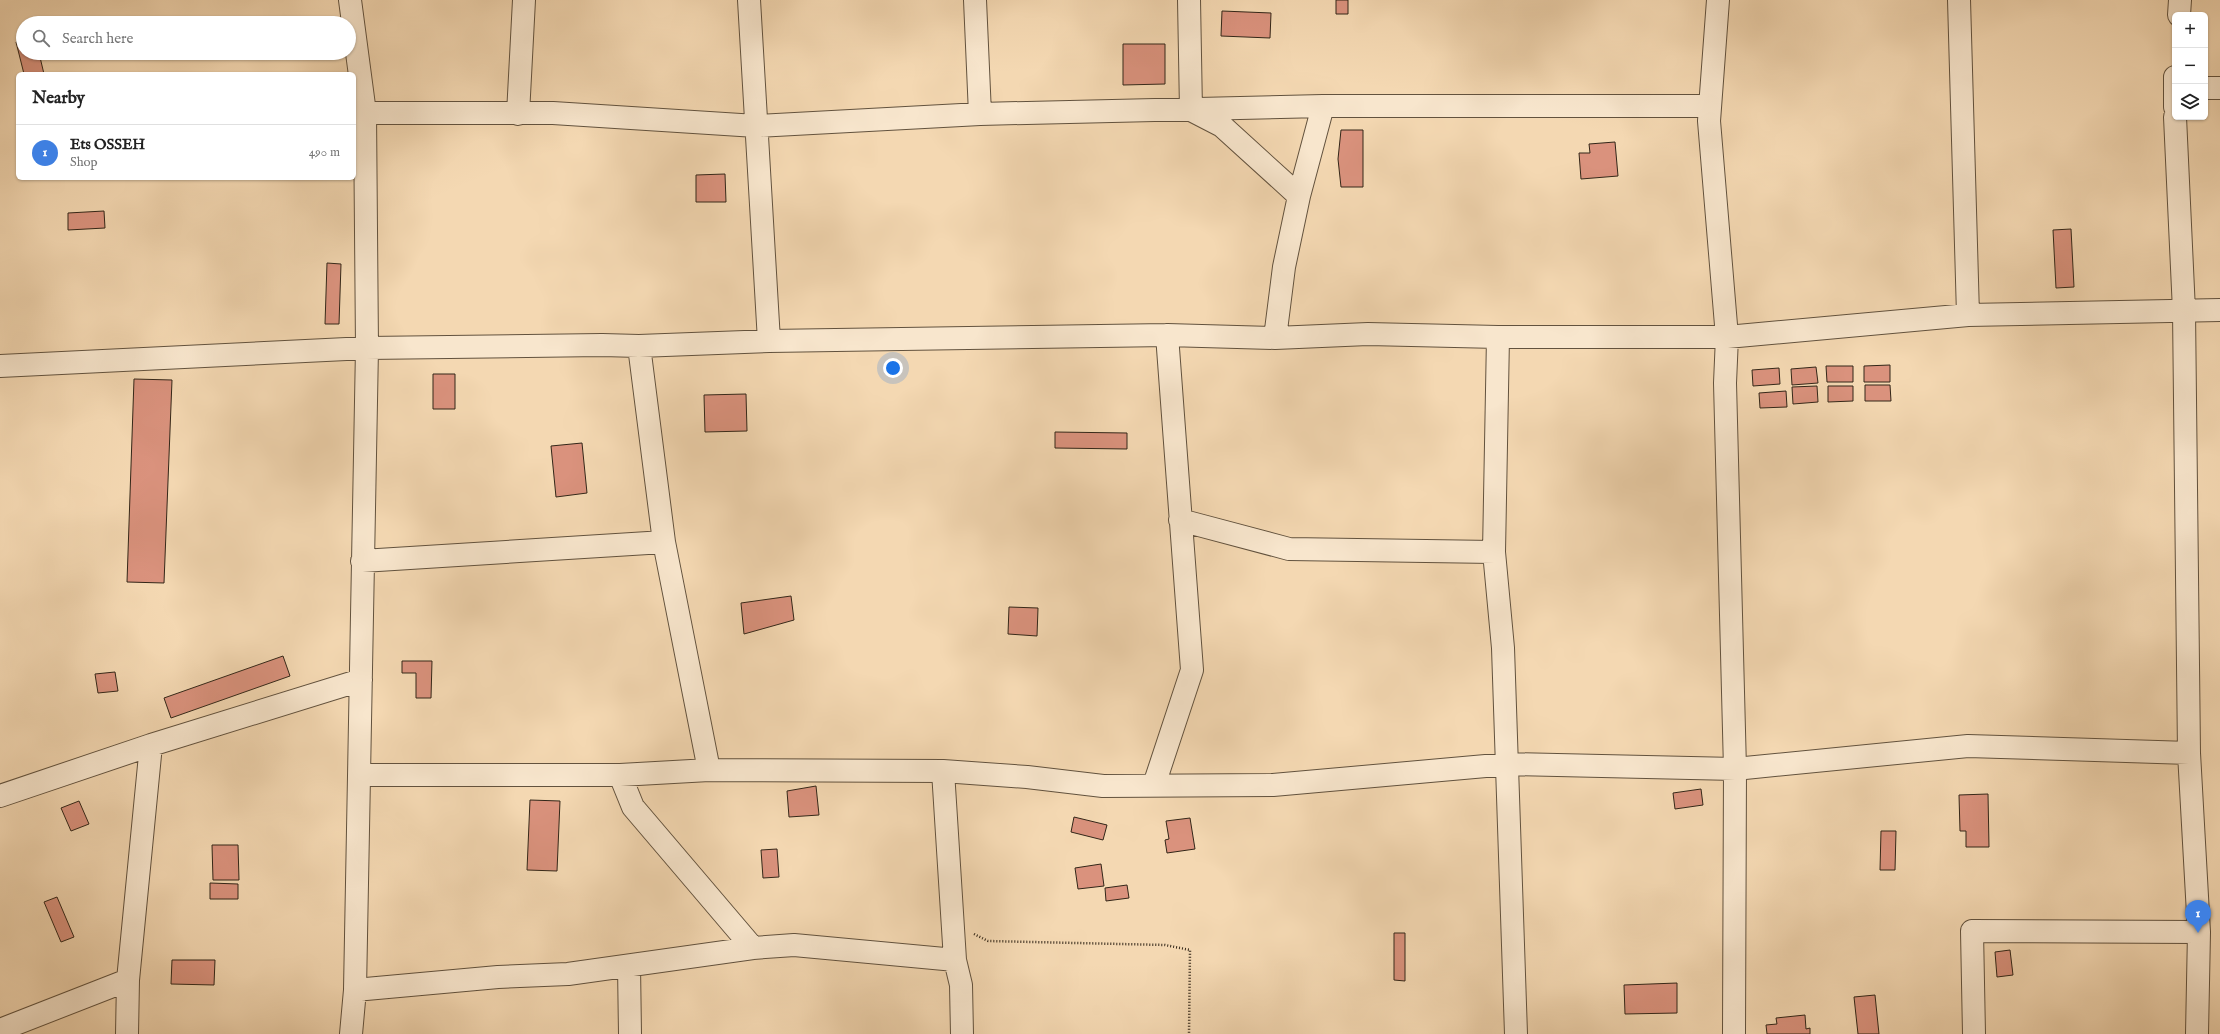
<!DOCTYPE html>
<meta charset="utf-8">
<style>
body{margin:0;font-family:"IM FELL English",serif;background:#f6f6f6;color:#222}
.controls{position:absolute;right:12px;top:12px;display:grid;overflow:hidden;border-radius:6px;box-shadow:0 1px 3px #0004}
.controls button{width:36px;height:36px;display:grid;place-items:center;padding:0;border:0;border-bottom:1px solid #e0e0e0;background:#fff;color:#222;font:20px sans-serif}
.you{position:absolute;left:893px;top:368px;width:14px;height:14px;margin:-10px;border:3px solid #fff;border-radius:50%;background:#1a73e8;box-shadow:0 0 0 6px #1a73e833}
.badge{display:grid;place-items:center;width:26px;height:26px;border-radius:50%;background:#8f2418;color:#fff;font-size:13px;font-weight:700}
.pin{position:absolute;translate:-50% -33px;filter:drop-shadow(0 1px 2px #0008)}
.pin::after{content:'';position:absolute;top:21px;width:14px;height:12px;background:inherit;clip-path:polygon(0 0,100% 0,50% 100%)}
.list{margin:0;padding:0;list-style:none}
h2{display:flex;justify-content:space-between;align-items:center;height:52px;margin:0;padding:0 16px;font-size:17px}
h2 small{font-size:13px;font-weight:400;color:#767676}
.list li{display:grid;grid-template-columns:26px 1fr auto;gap:12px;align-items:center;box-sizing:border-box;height:56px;padding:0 16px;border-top:1px solid #e0e0e0}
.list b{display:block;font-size:15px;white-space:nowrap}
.list p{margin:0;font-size:13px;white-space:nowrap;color:#767676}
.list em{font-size:13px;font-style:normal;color:#767676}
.icon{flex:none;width:22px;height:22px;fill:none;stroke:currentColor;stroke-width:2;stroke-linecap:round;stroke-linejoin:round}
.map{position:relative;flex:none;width:2220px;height:1034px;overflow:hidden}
.search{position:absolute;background:#fff;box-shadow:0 1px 3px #0004;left:16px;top:16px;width:340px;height:44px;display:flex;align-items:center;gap:10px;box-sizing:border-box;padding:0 14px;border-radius:22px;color:#767676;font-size:15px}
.panel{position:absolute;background:#fff;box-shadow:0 1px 3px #0004;left:16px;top:72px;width:340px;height:108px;border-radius:6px}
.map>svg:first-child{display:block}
</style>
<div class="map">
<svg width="2220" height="1034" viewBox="0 0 2220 1034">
<rect width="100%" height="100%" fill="#f4d8b2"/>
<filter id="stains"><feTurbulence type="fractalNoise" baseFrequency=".005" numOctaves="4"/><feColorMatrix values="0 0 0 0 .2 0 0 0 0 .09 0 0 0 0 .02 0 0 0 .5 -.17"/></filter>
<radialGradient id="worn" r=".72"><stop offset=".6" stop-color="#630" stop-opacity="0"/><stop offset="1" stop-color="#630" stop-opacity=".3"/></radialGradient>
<path fill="#da927d" stroke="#322618" d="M1336 0H1348V14H1336Z
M1222 11 1271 13 1270 38 1221 36Z
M23 41V53H39L44 74H24L16 42Z
M1123 44H1165V84L1123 85Z
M1341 130H1363V187H1341L1338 159Z
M1615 142 1618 176 1581 179 1579 153H1590L1589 144Z
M725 174 726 202H696V175Z
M104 211 105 228 68 230V213Z
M2071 229 2074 287 2056 288 2053 230Z
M327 263 341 264 339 324H325Z
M1890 365V382H1864V366Z
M1826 366H1853V382H1827Z
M1816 367 1818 383 1792 385 1791 369Z
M1779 368 1780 384 1753 386 1752 370Z
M433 374H455V409H433Z
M134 379 172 380 164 583 127 582Z
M1865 385H1890L1891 401H1865Z
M1817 386 1818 402 1793 404 1792 387Z
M1828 386H1853V401L1828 402Z
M1786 391 1787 407 1760 408 1759 393Z
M746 394 747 431 705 432 704 395Z
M1055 432 1127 433V449L1055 448Z
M582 443 587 493 556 497 551 446Z
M791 596 794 620 744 634 741 603Z
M1009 607 1038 608 1037 636 1008 634Z
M283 656 290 676 171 718 164 698Z
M402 661H432L431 698H416V673H402Z
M115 672 118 691 98 693 95 674Z
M816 786 819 815 789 817 787 791Z
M1701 789 1703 805 1675 809 1673 793Z
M1988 794 1989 847H1966V831H1960L1959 795Z
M530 800 560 801 557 871 527 870Z
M79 801 89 824 71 831 61 808Z
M1074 817 1107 825 1103 840 1071 832Z
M1190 818 1195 849 1167 853 1165 840 1169 839 1166 821Z
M1881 831H1896L1895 870H1880Z
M212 845H238L239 880H213Z
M777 849 779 877 763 878 761 850Z
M1101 864 1104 886 1078 889 1075 868Z
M210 883 238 884V899H210Z
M1127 885 1129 898 1106 901 1105 888Z
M57 897 74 937 61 942 44 902Z
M1394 933H1405V981L1394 980Z
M2010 950 2013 975 1997 977 1995 952Z
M172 960H215L214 985 171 984Z
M1677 983V1013L1625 1014 1624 985Z
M1875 995 1879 1034H1858L1854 997Z
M1805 1015 1806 1029 1810 1028V1034H1767L1766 1025 1777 1024 1776 1018Z"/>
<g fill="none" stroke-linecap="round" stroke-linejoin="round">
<g stroke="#62523e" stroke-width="24">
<path id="minor" d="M350 0 365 113 367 348 355 990 351 1034
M749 0 769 341
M975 0 980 114
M1189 0 1191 110 1222 126 1299 196 1284 267 1275 338
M1718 0 1709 121 1727 337 1725 383 1735 769 1734 1034
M1959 0 1968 315
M2179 15 2180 0
M2175 77V107
M2205 88H2220
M365 113H553L756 126 980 114 1323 106
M518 114 524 0
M2175 117 2184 311 2189 753 2199 932 2197 1034
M1299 196 1323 106H1709
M1498 337 1494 552 1503 648 1516 1034
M0 366 367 348 602 345 639 346 769 341 1167 335 1275 338 1368 334 1498 337H1727L1968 315 2220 310
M1180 520 1289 549 1494 552
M362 561 664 542 639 346
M709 770 943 771 955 960 961 985 962 1034
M943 771 1027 777 1103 786 1273 785 1508 764 1735 769 1968 746 2189 753
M360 775H620L709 770 664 542
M620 775 633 807 753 948
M1154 785 1192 670 1167 335
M0 796 151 745 361 680
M629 966 630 1034
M355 990 498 977 568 974 753 948 794 945 955 960
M0 1030 128 980 151 745
M127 1034 128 980
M1974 1034 1972 931 2199 932"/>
</g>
<path stroke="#322618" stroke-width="2.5" stroke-dasharray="1 2" stroke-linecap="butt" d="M974 934 988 941 1165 945 1190 950 1189 1034"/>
<use href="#minor" stroke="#f8e6cd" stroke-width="22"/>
</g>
<rect width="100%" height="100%" filter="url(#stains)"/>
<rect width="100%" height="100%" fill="url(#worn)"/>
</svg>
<div class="controls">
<button>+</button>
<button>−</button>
<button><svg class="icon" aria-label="layers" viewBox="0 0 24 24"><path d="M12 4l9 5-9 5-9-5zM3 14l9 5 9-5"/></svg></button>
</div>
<div class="you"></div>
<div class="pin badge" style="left:2198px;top:933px;background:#3f7fe0">1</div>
<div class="search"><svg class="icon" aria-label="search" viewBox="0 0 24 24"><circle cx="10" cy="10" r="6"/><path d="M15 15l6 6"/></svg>Search here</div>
<section class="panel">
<h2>Nearby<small></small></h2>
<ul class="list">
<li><span class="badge" style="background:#3f7fe0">1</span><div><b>Ets OSSEH</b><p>Shop</p></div><em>490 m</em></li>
</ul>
</section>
</div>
